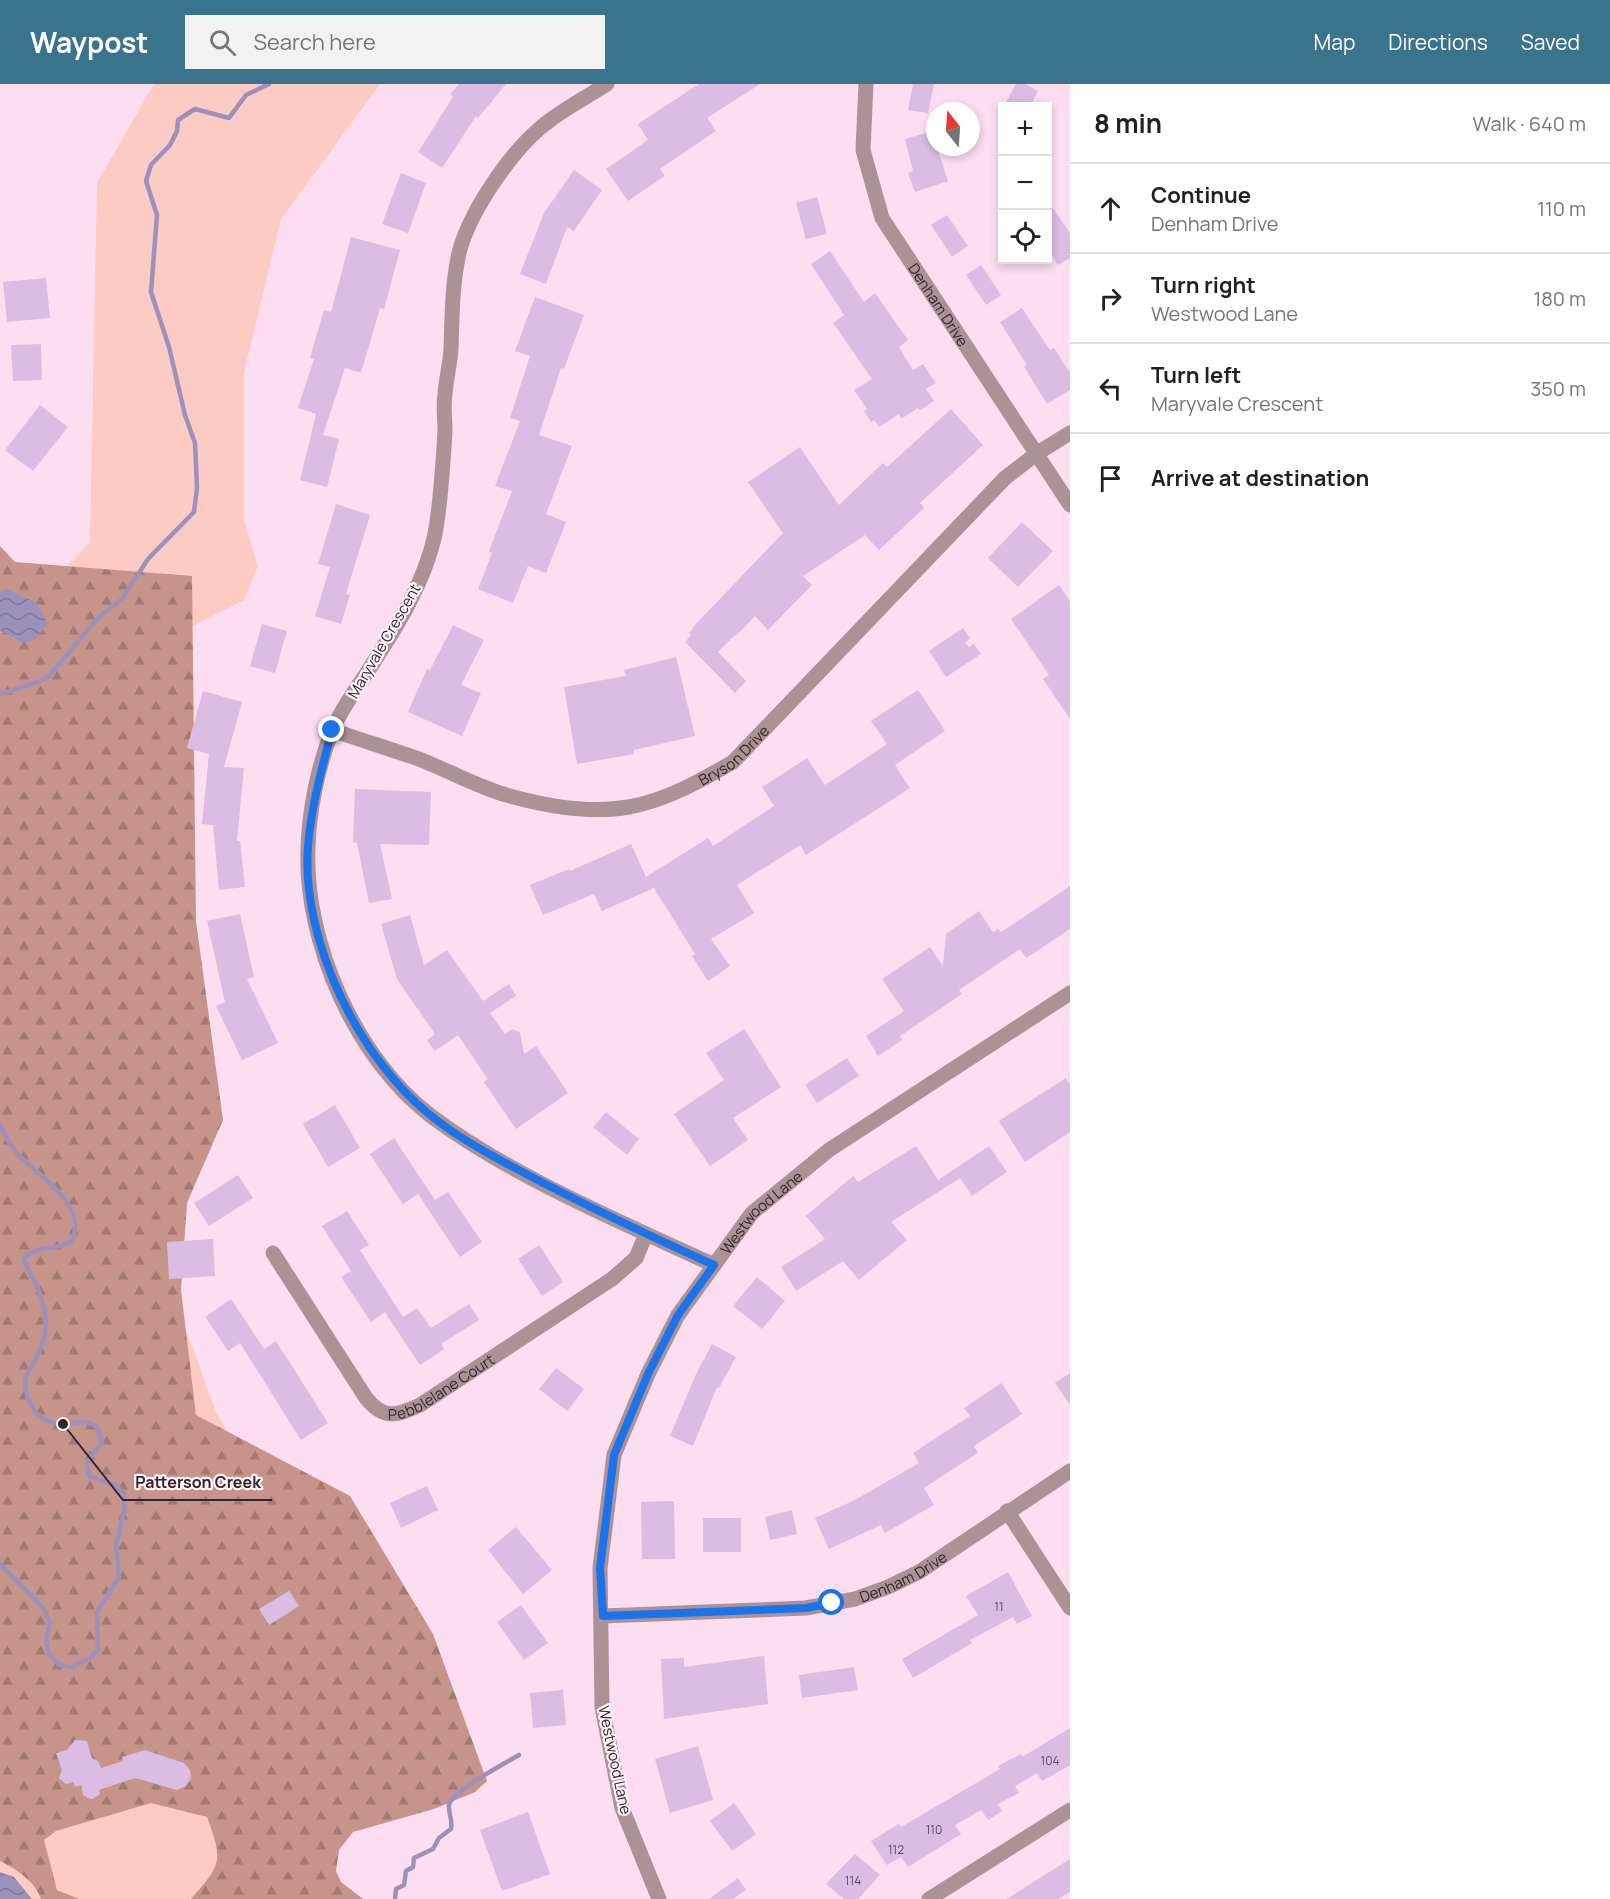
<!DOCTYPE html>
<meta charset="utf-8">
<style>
body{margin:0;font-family:Manrope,sans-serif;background:#f2f2f2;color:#202124}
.controls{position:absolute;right:18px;top:18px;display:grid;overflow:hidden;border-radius:0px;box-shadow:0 3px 9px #0003}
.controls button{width:54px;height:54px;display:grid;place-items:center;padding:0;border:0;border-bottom:2px solid #e0e0e0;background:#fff;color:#202124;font:30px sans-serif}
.compass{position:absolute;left:926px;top:18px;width:54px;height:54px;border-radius:50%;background:#fff;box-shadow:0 3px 9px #0003;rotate:343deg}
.stop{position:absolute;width:18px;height:18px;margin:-14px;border:4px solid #1a73e8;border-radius:50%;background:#fff}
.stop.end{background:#1a73e8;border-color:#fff;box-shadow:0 2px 6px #0008}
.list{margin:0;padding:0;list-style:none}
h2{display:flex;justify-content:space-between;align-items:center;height:78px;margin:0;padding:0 24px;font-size:26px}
h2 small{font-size:20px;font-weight:400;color:#757577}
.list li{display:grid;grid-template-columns:39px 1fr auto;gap:18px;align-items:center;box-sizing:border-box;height:90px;padding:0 24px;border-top:2px solid #e0e0e0}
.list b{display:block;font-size:22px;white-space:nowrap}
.list p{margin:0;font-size:20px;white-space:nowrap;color:#757577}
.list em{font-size:20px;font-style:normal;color:#757577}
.icon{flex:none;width:33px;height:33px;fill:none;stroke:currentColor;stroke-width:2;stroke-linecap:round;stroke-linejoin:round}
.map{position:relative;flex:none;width:1070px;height:1815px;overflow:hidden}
header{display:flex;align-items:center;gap:36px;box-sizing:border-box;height:84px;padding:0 30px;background:#39748c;color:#fff}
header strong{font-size:28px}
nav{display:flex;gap:33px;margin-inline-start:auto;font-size:21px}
.search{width:420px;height:54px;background:#f2f2f2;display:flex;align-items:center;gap:15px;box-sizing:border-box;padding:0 21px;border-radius:0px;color:#757577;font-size:22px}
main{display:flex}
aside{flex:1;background:#fff}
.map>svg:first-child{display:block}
</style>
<header>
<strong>Waypost</strong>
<div class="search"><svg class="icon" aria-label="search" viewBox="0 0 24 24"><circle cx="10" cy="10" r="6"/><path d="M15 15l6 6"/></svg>Search here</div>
<nav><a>Map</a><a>Directions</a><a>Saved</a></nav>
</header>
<main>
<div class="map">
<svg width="1070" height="1815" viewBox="0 0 1070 1815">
<defs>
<pattern id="forest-firs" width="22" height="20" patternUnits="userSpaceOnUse" patternTransform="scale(1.5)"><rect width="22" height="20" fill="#c7948c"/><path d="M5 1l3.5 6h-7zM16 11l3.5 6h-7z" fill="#a27973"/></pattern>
<pattern id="water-waves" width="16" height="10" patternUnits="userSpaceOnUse" patternTransform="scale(1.5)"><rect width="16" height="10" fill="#9c90bc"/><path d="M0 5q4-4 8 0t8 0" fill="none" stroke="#807599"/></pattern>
</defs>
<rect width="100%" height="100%" fill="#fcdef0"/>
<path fill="#fbcbc4" d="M154 0H380L281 135 244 288V437L258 482 244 516 177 550 132 1097 216 1328 274 1431 301 1815H0V551L90 458 97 99Z"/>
<path fill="url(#forest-firs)" d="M0 462 15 478 192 492 196 837 223 1036 187 1119 181 1206 196 1331 350 1412 433 1550 487 1697 475 1708 434 1725 353 1748 339 1766 336 1787 341 1798 363 1815H191C222 1780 223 1777 207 1733L151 1719 56 1747 44 1756 57 1806 79 1815H41C35 1797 16 1785 0 1777Z"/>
<path fill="url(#water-waves)" d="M8 505C31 520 35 508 47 540L36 555 23 559 0 546V508Z
M0 1788 14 1793 32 1815H0Z"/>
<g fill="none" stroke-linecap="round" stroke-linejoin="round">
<path stroke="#9c90bc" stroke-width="4.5" d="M0 610 38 598 49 592 99 533 122 515 148 475 194 428 197 404 195 359 185 331 169 263 151 208 157 131 146 97 151 81 170 61 177 47 178 36 195 25 229 34 246 11 269 0
M0 1041C5 1051 10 1062 17 1069 36 1090 77 1114 75 1144 74 1149 75 1153 71 1157 61 1166 40 1160 24 1174 27 1186 34 1195 39 1207 53 1245 44 1262 25 1294 25 1319 37 1340 64 1340 76 1340 86 1334 97 1343L102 1359C93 1370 82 1378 90 1392L117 1402 123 1409 125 1423 116 1462 119 1493 97 1528 98 1565 92 1573 72 1583 58 1580 49 1570 46 1555 50 1539 44 1525 0 1480
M395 1815 396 1805 404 1801 406 1787 413 1783 414 1774 433 1765 439 1754 451 1745C453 1736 448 1729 449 1721 451 1708 505 1679 519 1671"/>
</g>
<path fill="#dbbce3" d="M459 0H506L478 34 476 32 442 84 418 68 453 13 450 10Z
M699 0H760L707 34 716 47 660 85 665 92 628 117 606 85 648 56 638 40Z
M913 0H934L928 29 908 26Z
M1016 0H1025L1038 7 1030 22H1004Z
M933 47 935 63H937L948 97 915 108 908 89 913 87 905 55Z
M574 86 602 106 574 147 567 143 546 200 520 190 544 129Z
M401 89 426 99 408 149 382 140Z
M817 113 827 150 806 155 796 119Z
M1047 116 1070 149V174L1058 181 1047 164Z
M947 131 968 162 952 173 931 141Z
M351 153 400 166 384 225 380 224 361 289 345 284 323 351 339 355 327 403 300 396 316 330 298 324 314 275 310 274 324 226 331 228Z
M830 167 864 218 875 209 908 256 899 263 913 286 923 280 936 299 926 305 934 317 920 326 918 324 901 335 899 330 879 343 874 336 871 338 864 327 867 325 854 306 872 295 833 239 844 231 811 180Z
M981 181 1001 211 986 221 966 191Z
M46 194 50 234 7 238 3 198Z
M535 213 584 231 564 285 561 284 539 351 572 362 546 430 566 438 546 489 528 482 513 519 478 505 492 469 489 467 512 407 495 402 520 337 510 334 530 272 515 267Z
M1022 224 1050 266 1054 264 1070 289V306L1047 320 1024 282 1027 281 1000 238Z
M41 260 42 296 13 297 11 261Z
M40 321 68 343 33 387 5 366Z
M951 325 983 361 920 419 924 424 879 466 865 451 803 492 812 501 768 546 755 532 736 552 735 551 718 568 746 597 735 609 685 558 691 551 689 549 695 541 783 449 748 398 800 363 839 421 883 379 887 383Z
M336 420 370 431 346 510 350 511 341 540 315 532 330 483 318 480Z
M1022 438 1053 467 1018 503 988 474Z
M1059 501 1070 517V635L1043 595 1049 591 1011 535Z
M262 540 287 547 275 589 250 582Z
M453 541 484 556 461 601 481 609 462 652 408 628 427 585 430 586Z
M963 544 970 554 965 559 969 563 974 560 981 570 946 593 929 567Z
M676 573 695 652 634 666V670L577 680 564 603 626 592 624 586Z
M918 606 945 647 895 681 910 704 806 771 800 761 737 801 754 829 711 855 730 882 708 897 692 872 695 870 654 804 602 827 594 810 543 831 530 801 569 785 570 787 631 760 646 793 708 754 713 762 774 722 762 703 807 674 825 701 887 660 871 637Z
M203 607 242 618 224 683 244 684 237 757H240L245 803 219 806 213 741 202 740 209 670 187 664Z
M355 705 431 708 429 761 380 760 392 815 369 819 357 759 353 758Z
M1070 802V845L1026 874 1020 865 959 906 962 910 900 952 902 956 878 972 866 952 904 927 882 895 930 863 943 882 946 850 979 827 993 848 998 845 1001 848Z
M240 830 254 893 247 895 278 959 242 976 216 922 225 918 207 837Z
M410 831 424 881 447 866 483 917 509 900 516 912 490 929 505 950 512 945 520 948 524 970 536 962 568 1009 516 1045 484 998 488 995 458 951 435 967 427 956 435 950 397 895 381 840Z
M744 945 781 1003 733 1034 748 1056 710 1082 674 1030 724 996 706 969Z
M847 974 859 992 817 1019 805 1001Z
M1066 994 1070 1001V1048L1025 1078 999 1037Z
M335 1021 360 1064 328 1083 303 1040Z
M606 1028 639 1055 627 1071 593 1043Z
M394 1054 435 1116 448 1108 482 1158 460 1173 418 1110 403 1120 370 1070Z
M916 1062 938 1096 989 1062 1007 1088 972 1112 960 1094 891 1138 907 1156 859 1196 843 1177 796 1207 781 1183 825 1155 806 1132 853 1092 858 1098Z
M238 1091 253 1114 209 1142 194 1119Z
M347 1127 369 1161 360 1166 403 1233 417 1224 431 1244 469 1220 479 1236 441 1260 444 1265 420 1281 385 1228 371 1238 341 1193 351 1187 322 1142Z
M213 1155 215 1192 169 1195 167 1158Z
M539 1161 563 1198 542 1212 518 1175Z
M757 1193 785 1217 762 1245 733 1222Z
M231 1215 264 1265 276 1257 328 1339 301 1356 240 1259 228 1267 205 1233Z
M712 1260 736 1273 719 1304 717 1303 693 1362 670 1352 696 1290Z
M556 1284 584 1305 567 1327 539 1305Z
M1070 1289V1321L1055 1299Z
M1001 1299 1022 1330 974 1362 978 1369 924 1404 934 1421 885 1449 881 1441 829 1465 815 1434 855 1416 919 1379 913 1369 970 1332 964 1324Z
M427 1402 438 1426 401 1444 390 1419Z
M674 1417 675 1475H642L641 1418Z
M792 1426 797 1450 770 1456 765 1433Z
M703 1434H741V1468H703Z
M516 1443 552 1486 523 1510 488 1466Z
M1008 1488 1032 1532 1017 1540 1013 1533 970 1556 972 1559 913 1594 902 1575 978 1531 966 1512Z
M289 1507 299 1522 269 1541 259 1525Z
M521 1521 548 1559 524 1576 497 1538Z
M764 1572 768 1620 664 1635 661 1575 684 1574V1583Z
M854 1583 858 1606 802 1614 799 1591Z
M563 1606 566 1641 533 1644 530 1609Z
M1070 1644V1681L1042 1697 1037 1689 1015 1702 1019 1709 998 1720 1002 1727 988 1736 981 1726 955 1741 961 1750 908 1783 901 1773 887 1781 871 1757 899 1740 901 1743 1000 1685 998 1682 1021 1670 1022 1673Z
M75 1656 87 1657 92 1674 98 1677 101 1684 123 1677 122 1673 145 1666 184 1679 190 1686 191 1694 186 1702 177 1706 135 1694 99 1706 100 1710 93 1715 88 1714 83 1711 81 1701 75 1703 73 1698 66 1700 59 1694 62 1686 56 1669 67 1666Z
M698 1662 713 1716 670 1729 655 1675Z
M734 1719 756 1750 732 1767 710 1737Z
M528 1728 550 1790 502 1807 480 1746Z
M855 1770 880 1791 858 1815H844L826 1800Z
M1070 1775V1808L1058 1815H1007Z
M738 1794 746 1806 733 1815H709Z"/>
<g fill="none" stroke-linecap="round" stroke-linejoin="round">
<g stroke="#aa9297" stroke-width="15">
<path d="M607 0C584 15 559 27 539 45 508 72 469 129 459 169 452 200 452 234 451 265 450 281 446 295 445 310 443 322 445 334 445 347 443 381 441 417 435 450 424 501 394 547 366 590 354 608 340 627 332 647 318 682 309 727 308 764 304 858 356 975 431 1032 511 1092 623 1139 714 1181"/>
<path id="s1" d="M866 0 863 66 882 134 1070 421"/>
<path id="s2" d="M332 646C361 656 390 665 419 675 447 686 474 701 503 710 541 721 590 730 629 723 667 716 700 697 733 678L1005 394 1036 370 1070 349"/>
<path id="s3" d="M273 1169 366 1314C384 1336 396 1332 420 1321L612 1195 636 1174 646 1150"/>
<path d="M1007 1427 1070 1524"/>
<path id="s4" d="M603 1532 806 1524 855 1515 888 1503 919 1488 1070 1387"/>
<path id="s5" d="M659 1815 622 1724 602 1623 600 1484 614 1371 648 1290 678 1231 752 1129 829 1066 1070 909"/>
<path d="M929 1815 1070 1726"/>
</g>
</g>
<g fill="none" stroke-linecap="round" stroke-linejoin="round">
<path stroke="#1a73e8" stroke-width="8" d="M332 646C322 684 311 723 308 762 301 856 358 972 429 1030 459 1055 496 1074 530 1092 591 1124 652 1153 714 1181L678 1231 648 1290 614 1371 600 1484 603 1532 806 1524 832 1519"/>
</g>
<g text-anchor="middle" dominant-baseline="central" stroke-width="4.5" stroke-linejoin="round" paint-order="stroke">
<g font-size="12" fill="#5c4a5a">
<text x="999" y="1522">11</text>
<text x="1050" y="1676">104</text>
<text x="934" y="1745">110</text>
<text x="896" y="1765">112</text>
<text x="853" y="1796">114</text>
</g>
<g font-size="15" fill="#32242c" stroke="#fbf3f7">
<text stroke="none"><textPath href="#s1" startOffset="240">Denham Drive</textPath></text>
<text transform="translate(384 557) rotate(-60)">Maryvale Crescent</text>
<text stroke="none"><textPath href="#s2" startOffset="429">Bryson Drive</textPath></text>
<text stroke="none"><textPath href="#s5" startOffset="741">Westwood Lane</textPath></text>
<text stroke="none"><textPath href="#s3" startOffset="260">Pebblelane Court</textPath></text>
<text stroke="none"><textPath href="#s4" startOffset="306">Denham Drive</textPath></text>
<text transform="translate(615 1676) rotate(78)">Westwood Lane</text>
</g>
</g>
<path fill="none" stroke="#32242c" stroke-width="2" d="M63 1340L123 1416H272"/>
<circle fill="#32242c" stroke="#fbf3f7" stroke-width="2" cx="63" cy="1340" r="6"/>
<g font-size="16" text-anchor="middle" font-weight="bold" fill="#32242c" stroke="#fbf3f7" stroke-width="4.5" stroke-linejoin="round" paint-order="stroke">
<text x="198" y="1404">Patterson Creek</text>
</g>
</svg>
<div class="controls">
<button>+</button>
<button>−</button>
<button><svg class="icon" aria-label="locate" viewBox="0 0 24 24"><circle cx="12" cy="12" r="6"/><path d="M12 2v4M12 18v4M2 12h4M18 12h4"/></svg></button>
</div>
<svg class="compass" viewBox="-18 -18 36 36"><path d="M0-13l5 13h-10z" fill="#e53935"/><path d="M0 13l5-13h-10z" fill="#757577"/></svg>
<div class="stop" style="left:832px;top:1519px"></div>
<div class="stop end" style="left:332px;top:646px"></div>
</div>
<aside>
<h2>8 min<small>Walk · 640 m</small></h2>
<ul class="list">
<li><svg class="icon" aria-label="ahead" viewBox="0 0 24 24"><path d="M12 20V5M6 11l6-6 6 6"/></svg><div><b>Continue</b><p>Denham Drive</p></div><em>110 m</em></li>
<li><svg class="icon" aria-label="right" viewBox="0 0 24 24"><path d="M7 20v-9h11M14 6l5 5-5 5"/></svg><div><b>Turn right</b><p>Westwood Lane</p></div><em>180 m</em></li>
<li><svg class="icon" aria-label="left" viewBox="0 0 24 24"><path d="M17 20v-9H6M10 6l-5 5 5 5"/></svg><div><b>Turn left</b><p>Maryvale Crescent</p></div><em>350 m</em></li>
<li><svg class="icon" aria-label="arrive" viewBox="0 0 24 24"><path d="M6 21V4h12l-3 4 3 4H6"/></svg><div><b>Arrive at destination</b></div></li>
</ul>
</aside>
</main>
